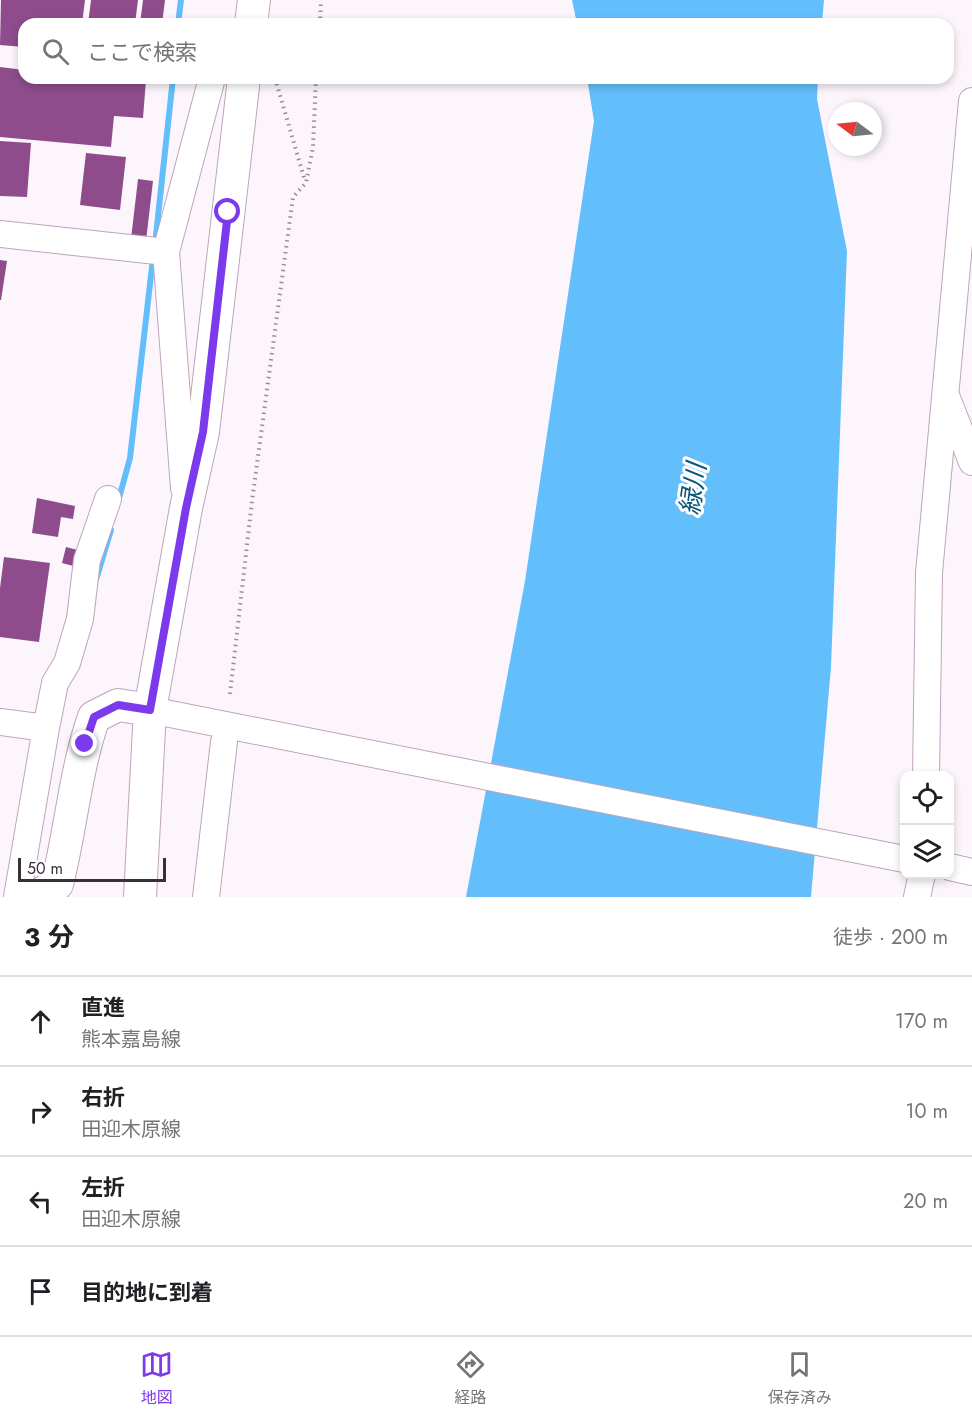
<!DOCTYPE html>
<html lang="ja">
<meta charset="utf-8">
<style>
body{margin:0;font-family:Jost,"Noto Sans JP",sans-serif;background:#f6f6f6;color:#202124}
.controls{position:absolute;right:18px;bottom:18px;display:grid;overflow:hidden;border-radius:12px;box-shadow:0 3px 9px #0003}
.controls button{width:54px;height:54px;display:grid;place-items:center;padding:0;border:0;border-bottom:2px solid #e0e0e0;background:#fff;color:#202124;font:30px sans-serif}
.compass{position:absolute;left:828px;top:102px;width:54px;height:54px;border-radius:50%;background:#fff;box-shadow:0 3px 9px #0003;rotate:286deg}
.scale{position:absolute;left:18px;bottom:15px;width:148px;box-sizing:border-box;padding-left:6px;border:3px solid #392f39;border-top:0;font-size:16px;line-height:21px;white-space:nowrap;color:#392f39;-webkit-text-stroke:4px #fff;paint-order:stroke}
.stop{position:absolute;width:18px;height:18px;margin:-14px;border:4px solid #7c3aed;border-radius:50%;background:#fff}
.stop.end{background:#7c3aed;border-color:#fff;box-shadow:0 2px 6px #0008}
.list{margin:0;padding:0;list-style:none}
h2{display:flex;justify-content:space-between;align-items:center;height:78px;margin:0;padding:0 24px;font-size:26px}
h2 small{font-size:20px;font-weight:400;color:#757577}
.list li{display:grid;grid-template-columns:39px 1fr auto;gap:18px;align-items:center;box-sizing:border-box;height:90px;padding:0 24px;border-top:2px solid #e0e0e0}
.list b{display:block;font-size:22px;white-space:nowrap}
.list p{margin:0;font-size:20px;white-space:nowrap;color:#757577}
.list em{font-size:20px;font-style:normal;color:#757577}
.icon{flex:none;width:33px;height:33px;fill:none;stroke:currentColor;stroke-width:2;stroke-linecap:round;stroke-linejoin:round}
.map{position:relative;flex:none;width:972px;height:897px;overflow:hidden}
.search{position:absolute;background:#fff;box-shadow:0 3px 9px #0003;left:18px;right:18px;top:18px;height:66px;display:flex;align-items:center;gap:15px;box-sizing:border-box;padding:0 21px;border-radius:18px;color:#757577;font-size:22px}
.sheet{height:438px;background:#fff}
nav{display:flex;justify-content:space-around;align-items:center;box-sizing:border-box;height:84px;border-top:2px solid #e0e0e0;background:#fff;font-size:16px;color:#757577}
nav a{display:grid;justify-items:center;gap:3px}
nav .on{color:#7c3aed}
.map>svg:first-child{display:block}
</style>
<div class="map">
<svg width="972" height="897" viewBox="0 0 972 897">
<rect width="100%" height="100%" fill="#fcf6fc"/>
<path fill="#62bffc" d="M572 0H824L822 24H577Z
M587 78H818L817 99 847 251 831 667 811 897H466L525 581 594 121Z"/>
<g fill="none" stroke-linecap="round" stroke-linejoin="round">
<path stroke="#62bffc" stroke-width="6" d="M178 24 181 0
M155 244 173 78
M118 502 130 458 153 258
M96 580 111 530"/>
</g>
<path fill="#8e4c8d" d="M1 0H85L82 24H24V47L0 45Z
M91 0H138L135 24H88Z
M143 0H165L162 24H140Z
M0 67 24 70V78H119L146 80 143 118 114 116 111 147 0 137Z
M0 141 31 143 27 197 0 196Z
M86 153 126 157 120 210 80 205Z
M138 179 153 181 146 241 131 239Z
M0 260 7 261 1 300H0Z
M37 498 75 506 73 519 61 517 58 537 32 533Z
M66 547 85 552 81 568 62 563Z
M4 557 50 563 39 642 0 637V588Z"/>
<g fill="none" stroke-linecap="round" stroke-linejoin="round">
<g stroke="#bea4bc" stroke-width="28">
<path id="minor" d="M0 234 166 252
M947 398 972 462
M184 488 166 252 212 78
M150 710 904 859
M0 722 46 728 17 897
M46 728 55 683 67 663 80 619 87 560 108 499
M926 776 929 573 972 101
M950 867 972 872
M206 897 224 742
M917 897 922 874"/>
</g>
<g stroke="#bea4bc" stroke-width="34">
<path id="major" d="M251 24 254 0
M36 897 57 884C71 829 75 771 94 717L118 705 150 710
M140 897 150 710 186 508 203 432 244 78"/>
</g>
<path stroke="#978f97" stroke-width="4" stroke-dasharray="1.5 4.5" stroke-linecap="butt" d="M320 24 321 0
M275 78 305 181
M230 694 252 501 293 197 306 183 313 147 316 78"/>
<use href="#minor" stroke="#fff" stroke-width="26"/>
<use href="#major" stroke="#fff" stroke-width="32"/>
</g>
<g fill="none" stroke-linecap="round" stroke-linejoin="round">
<path stroke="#7c3aed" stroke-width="8" d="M85 744 94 717 118 705 150 710 186 508 203 432 228 212"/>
</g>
<g text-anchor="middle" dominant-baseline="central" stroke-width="6" stroke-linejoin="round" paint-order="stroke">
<g font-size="26" font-style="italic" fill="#0b547c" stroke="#fff">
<text transform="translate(693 489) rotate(-82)">緑川</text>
</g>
</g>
</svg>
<div class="controls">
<button><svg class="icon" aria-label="locate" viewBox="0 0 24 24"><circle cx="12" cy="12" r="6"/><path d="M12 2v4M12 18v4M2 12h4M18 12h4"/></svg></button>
<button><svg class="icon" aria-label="layers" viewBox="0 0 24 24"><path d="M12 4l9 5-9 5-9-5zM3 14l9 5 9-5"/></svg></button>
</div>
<svg class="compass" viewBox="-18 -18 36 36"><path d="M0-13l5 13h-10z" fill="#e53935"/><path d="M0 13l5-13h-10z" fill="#757577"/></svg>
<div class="scale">50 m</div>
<div class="stop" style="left:228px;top:212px"></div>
<div class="stop end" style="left:85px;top:744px"></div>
<div class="search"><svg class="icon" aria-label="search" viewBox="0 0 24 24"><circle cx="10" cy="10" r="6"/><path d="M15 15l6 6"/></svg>ここで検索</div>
</div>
<section class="sheet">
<h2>3 分<small>徒歩 · 200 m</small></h2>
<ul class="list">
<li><svg class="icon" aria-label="ahead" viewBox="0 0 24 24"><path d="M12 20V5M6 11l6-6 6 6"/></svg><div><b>直進</b><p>熊本嘉島線</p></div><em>170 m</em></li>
<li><svg class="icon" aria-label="right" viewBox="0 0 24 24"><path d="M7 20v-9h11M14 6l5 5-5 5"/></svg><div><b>右折</b><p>田迎木原線</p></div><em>10 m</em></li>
<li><svg class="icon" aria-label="left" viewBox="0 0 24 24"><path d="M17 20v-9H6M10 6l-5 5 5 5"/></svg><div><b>左折</b><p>田迎木原線</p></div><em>20 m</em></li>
<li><svg class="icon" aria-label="arrive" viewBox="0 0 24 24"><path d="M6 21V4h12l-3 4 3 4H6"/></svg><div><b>目的地に到着</b></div></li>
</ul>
</section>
<nav>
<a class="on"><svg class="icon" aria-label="map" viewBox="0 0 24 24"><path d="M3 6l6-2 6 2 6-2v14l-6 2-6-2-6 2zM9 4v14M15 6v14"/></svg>地図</a>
<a><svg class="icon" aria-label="directions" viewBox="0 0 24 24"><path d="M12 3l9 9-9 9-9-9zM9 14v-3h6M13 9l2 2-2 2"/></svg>経路</a>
<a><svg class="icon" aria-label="saved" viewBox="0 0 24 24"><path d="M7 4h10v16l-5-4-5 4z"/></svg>保存済み</a>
</nav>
